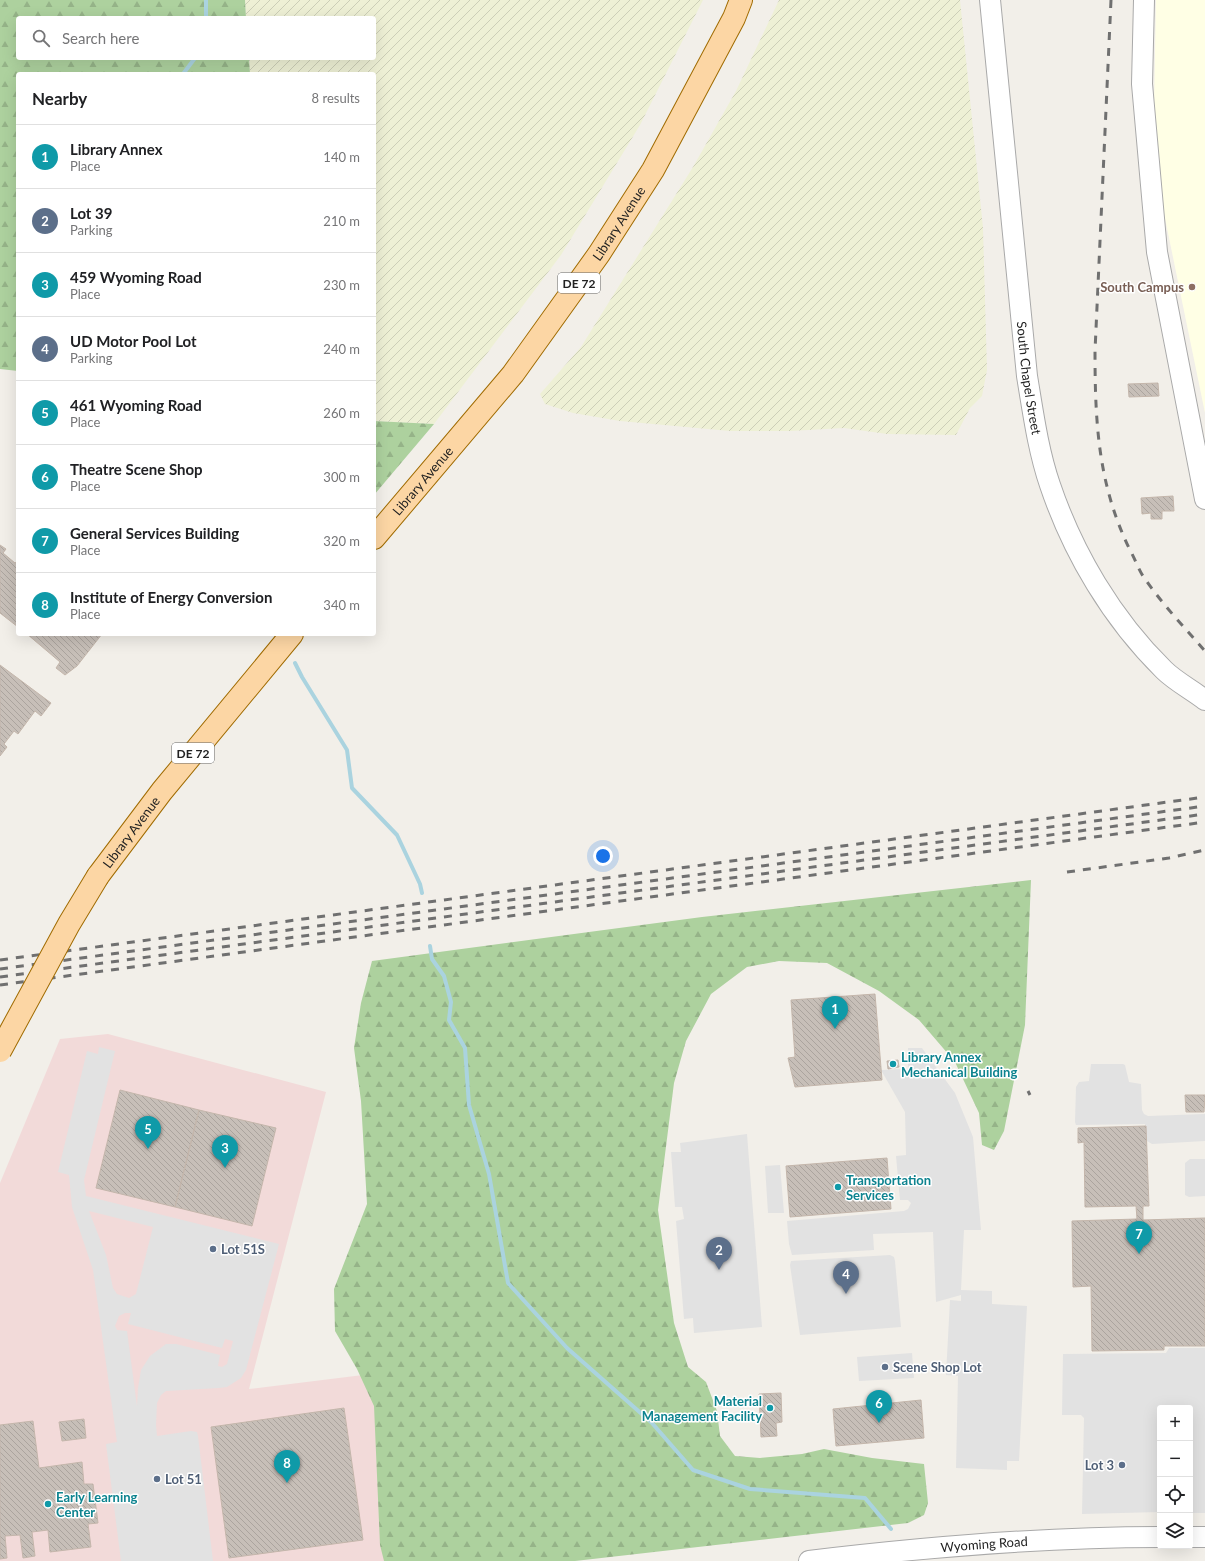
<!DOCTYPE html>
<meta charset="utf-8">
<style>
body{margin:0;font-family:Lato,sans-serif;background:#f2f2f2;color:#202124}
.controls{position:absolute;right:12px;bottom:12px;display:grid;overflow:hidden;border-radius:4px;box-shadow:0 4px 16px #0002}
.controls button{width:36px;height:36px;display:grid;place-items:center;padding:0;border:0;border-bottom:1px solid #e0e0e0;background:#fff;color:#202124;font:20px sans-serif}
.you{position:absolute;left:603px;top:856px;width:14px;height:14px;margin:-10px;border:3px solid #fff;border-radius:50%;background:#1a73e8;box-shadow:0 0 0 6px #1a73e833}
.badge{display:grid;place-items:center;width:26px;height:26px;border-radius:50%;background:#1a73e8;color:#fff;font-size:13px;font-weight:700}
.pin{position:absolute;translate:-50% -33px;filter:drop-shadow(0 1px 2px #0008)}
.pin::after{content:'';position:absolute;top:21px;width:14px;height:12px;background:inherit;clip-path:polygon(0 0,100% 0,50% 100%)}
.list{margin:0;padding:0;list-style:none}
h2{display:flex;justify-content:space-between;align-items:center;height:52px;margin:0;padding:0 16px;font-size:17px}
h2 small{font-size:13px;font-weight:400;color:#757577}
.list li{display:grid;grid-template-columns:26px 1fr auto;gap:12px;align-items:center;box-sizing:border-box;height:64px;padding:0 16px;border-top:1px solid #e0e0e0}
.list b{display:block;font-size:15px;white-space:nowrap}
.list p{margin:0;font-size:13px;white-space:nowrap;color:#757577}
.list em{font-size:13px;font-style:normal;color:#757577}
.icon{flex:none;width:22px;height:22px;fill:none;stroke:currentColor;stroke-width:2;stroke-linecap:round;stroke-linejoin:round}
.map{position:relative;flex:none;width:1205px;height:1561px;overflow:hidden}
.search{position:absolute;background:#fff;box-shadow:0 4px 16px #0002;left:16px;top:16px;width:360px;height:44px;display:flex;align-items:center;gap:10px;box-sizing:border-box;padding:0 14px;border-radius:4px;color:#757577;font-size:15px}
.panel{position:absolute;background:#fff;box-shadow:0 4px 16px #0002;left:16px;top:72px;width:360px;height:564px;border-radius:4px}
.map>svg:first-child{display:block}
</style>
<div class="map">
<svg width="1205" height="1561" viewBox="0 0 1205 1561">
<defs>
<pattern id="farmland-furrows" width="10" height="10" patternUnits="userSpaceOnUse"><rect width="10" height="10" fill="#eef0d5"/><path d="M-1 1l2-2M0 10L10 0M9 11l2-2" fill="none" stroke="#ccceb7"/></pattern>
<pattern id="forest-firs" width="22" height="20" patternUnits="userSpaceOnUse"><rect width="22" height="20" fill="#add19e"/><path d="M5 1l3.5 6h-7zM16 11l3.5 6h-7z" fill="#95b388"/></pattern>
<pattern id="building-back-hatch" width="6" height="6" patternUnits="userSpaceOnUse"><rect width="6" height="6" fill="#c7bfb8"/><path d="M-1 5l2 2M0 0l6 6M5-1l2 2" fill="none" stroke="#aba49e"/></pattern>
</defs>
<rect width="100%" height="100%" fill="#f2efe9"/>
<path fill="#f2dad9" d="M108 1034 326 1092 249 1389 371 1374 390 1561H0V1183L60 1039Z"/>
<path fill="#ffffe5" d="M1156 0H1205V413L1153 160Z"/>
<path fill="url(#farmland-furrows)" d="M245 0H703L640 125 561 255 434 424 374 421V74H250L249 58H374V18H246Z
M779 0H960L983 228 987 370 982 396 970 408 956 435 887 434 844 428 790 431H730L620 421 573 413 545 404 540 394 581 347 693 167 736 91Z"/>
<path fill="url(#forest-firs)" d="M0 0H245L246 18H18V58H249L250 74H18V371L0 369Z
M374 421 434 424 374 495Z
M1031 880 1025 1025 1004 1131 994 1150 982 1145 979 1113 955 1062 919 1020 879 991 827 963 779 961 747 967 711 994 686 1041 674 1083 658 1210 674 1323 688 1367 706 1382 717 1411 720 1436 735 1456 760 1458 802 1454 824 1449 872 1458 924 1464 928 1503 924 1515 908 1523 575 1561H384L380 1545 374 1406 357 1369 335 1331 334 1289 367 1204 361 1101 354 1048 361 1003 372 961 702 917Z"/>
<path fill="#e2e2e2" fill-rule="evenodd" d="M99 1047 115 1051 84 1180 86 1196 279 1244 246 1370 241 1378 227 1387 219 1388 166 1391 161 1395 157 1403 156 1425 157 1436 191 1431 197 1432 198 1436 213 1561H121L106 1444 117 1442 93 1270 72 1207 69 1175 58 1172 87 1051 98 1054ZM89 1211 153 1227 136 1294 129 1298 117 1294 113 1288 106 1255ZM125 1313H131L128 1324 222 1348 225 1339 233 1341 227 1364 222 1367 218 1366 220 1355 176 1344H166L150 1356 141 1370 138 1388 137 1406 127 1331 117 1330 115 1326 119 1316Z
M908 1048H922L955 1093 973 1137 981 1230H964L961 1290 992 1291V1304L1027 1306 1019 1461H1007V1470L956 1468 958 1376 946 1375 950 1300 961 1301V1295L936 1302 933 1232 873 1234 874 1250 792 1255 789 1244 787 1221 904 1211 908 1209 911 1203 908 1200H900L896 1156 906 1155 905 1112 881 1070 908 1069Z
M1091 1064H1123L1125 1065 1129 1082 1141 1084 1142 1110 1144 1114 1148 1116 1205 1114V1141L1152 1144 1147 1141 1145 1124 1076 1125 1075 1122 1076 1087 1079 1082 1089 1081Z
M747 1134 762 1327 694 1333 693 1318 684 1319 676 1221 684 1219 682 1207H675L671 1152H681L680 1143Z
M1190 1159H1205V1196L1189 1197 1185 1195V1163Z
M780 1165 784 1213H768L765 1166Z
M890 1255 894 1257 895 1261 901 1327 800 1335 790 1265 791 1261Z
M1169 1348H1205V1513H1190V1408H1160V1512L1082 1514 1084 1418 1081 1415H1062L1063 1354 1166 1353Z
M912 1353 914 1378 859 1381 857 1357Z"/>
<g fill="none" stroke-linecap="round" stroke-linejoin="round">
<path stroke="#aad3df" stroke-width="4" d="M206 18V0
M183 74 195 58
M295 663 302 677 347 750 352 788 397 835 420 884 422 893
M430 946 432 959 444 976 451 1002 449 1020 465 1048 469 1105 489 1174 508 1283 567 1348 652 1423 693 1470 750 1489 865 1498 891 1529"/>
</g>
<path fill="url(#building-back-hatch)" stroke="#c4b6ab" d="M1158 383 1159 396 1129 397 1128 384Z
M1173 496 1174 511H1162V519H1151V513L1142 514 1141 498Z
M0 545 6 549 3 553 15 563 18 561V627L0 613Z
M27 634H102L77 666 65 675 56 668 60 662Z
M0 665 51 703 41 716 35 711 18 734 14 731 4 744 7 747 0 756Z
M875 994 882 1080 795 1087 788 1058 795 1057 791 1000Z
M898 1060 899 1067 888 1069 887 1061Z
M120 1090 199 1110 175 1207 96 1188Z
M1185 1095H1205L1204 1112H1186Z
M199 1110 276 1128 252 1226 175 1207Z
M1146 1126 1149 1206H1143V1220L1205 1218V1346H1164V1350L1092 1351 1091 1286 1073 1287 1072 1221 1137 1219 1136 1206 1085 1207 1084 1142 1078 1143V1128Z
M887 1158 891 1209 790 1217 786 1166Z
M781 1393 782 1422 776 1423 777 1436 761 1437 759 1394Z
M921 1400 924 1438 836 1446 833 1409Z
M344 1408 363 1540 229 1558 211 1427Z
M84 1419 86 1438 62 1441 59 1422Z
M33 1421 39 1468 82 1462 84 1484H93L98 1523 88 1524 91 1547 50 1552 48 1530 32 1532 35 1556 23 1558 20 1535 5 1536 7 1558 0 1559V1425Z"/>
<g fill="none" stroke-linecap="round" stroke-linejoin="round">
<g stroke="#a9a9a9" stroke-width="22">
<g id="minor">
<path id="s1" d="M990 0 1027 376C1033 412 1038 450 1050 485 1073 553 1112 619 1164 670 1175 681 1192 690 1205 700"/>
<path d="M1144 0 1142 84 1157 252 1205 499"/>
<path d="M1190 1537H1205"/>
<path id="s2" d="M809 1561C926 1547 1042 1537 1160 1537"/>
</g>
</g>
<g stroke="#a06b00" stroke-width="24">
<g id="major">
<path id="s3" d="M374 538 513 374 599 254 653 170 734 18 741 0"/>
<path id="s4" d="M98 876 162 791 292 634"/>
</g>
</g>
<use href="#minor" stroke="#fff" stroke-width="20"/>
<use href="#major" stroke="#fcd6a4" stroke-width="22"/>
<path stroke="#707070" stroke-width="3" stroke-dasharray="8 8" stroke-linecap="butt" d="M1111 0 1095 351C1095 423 1098 486 1131 552 1136 561 1139 571 1145 579 1163 605 1185 628 1205 651
M1067 872 1169 858 1205 850
M0 960 1205 797
M0 969 1205 806
M0 977 1205 814
M0 985 1205 822
M1028 1091 1030 1095"/>
<g stroke="#a06b00" stroke-width="24" stroke-linecap="butt">
<path id="major-bridge" d="M0 1051 69 924 98 876"/>
</g>
<use href="#major-bridge" stroke="#fcd6a4" stroke-width="22"/>
</g>
<circle fill="#8d6e63" stroke="#fff" stroke-width="1.5" cx="1192" cy="287" r="4"/>
<g fill="#0f9aa8" stroke="#fff" stroke-width="1.5">
<circle cx="893" cy="1064" r="4"/>
<circle cx="838" cy="1187" r="4"/>
<circle cx="770" cy="1408" r="4"/>
<circle cx="48" cy="1504" r="4"/>
</g>
<g fill="#5c6f8a" stroke="#fff" stroke-width="1.5">
<circle cx="213" cy="1249" r="4"/>
<circle cx="885" cy="1367" r="4"/>
<circle cx="1122" cy="1465" r="4"/>
<circle cx="157" cy="1479" r="4"/>
</g>
<g text-anchor="middle" dominant-baseline="central" stroke-width="3" stroke-linejoin="round" paint-order="stroke">
<g fill="#fff" stroke="#646464" stroke-width="1">
<rect x="558" y="273" width="42" height="20" rx="3"/>
<rect x="172" y="743" width="42" height="20" rx="3"/>
</g>
<g font-size="12" font-weight="bold" fill="#222">
<text x="579" y="283">DE 72</text>
<text x="193" y="753">DE 72</text>
</g>
<g font-size="13" fill="#222" stroke="#fff">
<text stroke="none"><textPath href="#s3" startOffset="399">Library Avenue</textPath></text>
<text stroke="none"><textPath href="#s1" startOffset="380">South Chapel Street</textPath></text>
<text stroke="none"><textPath href="#s3" startOffset="75">Library Avenue</textPath></text>
<text stroke="none"><textPath href="#s4" startOffset="55">Library Avenue</textPath></text>
<text stroke="none"><textPath href="#s2" startOffset="176">Wyoming Road</textPath></text>
</g>
<g font-size="13" font-weight="bold" fill="#785e54" stroke="#fff" text-anchor="end">
<text x="1184" y="287">South Campus</text>
</g>
<g font-size="13" font-weight="bold" fill="#0d838f" stroke="#fff" text-anchor="start">
<text x="901" y="1057">Library Annex<tspan x="901" dy="15">Mechanical Building</tspan></text>
<text x="846" y="1180">Transportation<tspan x="846" dy="15">Services</tspan></text>
<text x="762" y="1401" text-anchor="end">Material<tspan x="762" dy="15">Management Facility</tspan></text>
<text x="56" y="1497">Early Learning<tspan x="56" dy="15">Center</tspan></text>
</g>
<g font-size="13" font-weight="bold" fill="#4e5e75" stroke="#fff" text-anchor="start">
<text x="221" y="1249">Lot 51S</text>
<text x="893" y="1367">Scene Shop Lot</text>
<text x="1114" y="1465" text-anchor="end">Lot 3</text>
<text x="165" y="1479">Lot 51</text>
</g>
</g>
</svg>
<div class="controls">
<button>+</button>
<button>−</button>
<button><svg class="icon" aria-label="locate" viewBox="0 0 24 24"><circle cx="12" cy="12" r="6"/><path d="M12 2v4M12 18v4M2 12h4M18 12h4"/></svg></button>
<button><svg class="icon" aria-label="layers" viewBox="0 0 24 24"><path d="M12 4l9 5-9 5-9-5zM3 14l9 5 9-5"/></svg></button>
</div>
<div class="you"></div>
<div class="pin badge" style="left:835px;top:1029px;background:#0f9aa8">1</div>
<div class="pin badge" style="left:719px;top:1270px;background:#5c6f8a">2</div>
<div class="pin badge" style="left:225px;top:1168px;background:#0f9aa8">3</div>
<div class="pin badge" style="left:846px;top:1294px;background:#5c6f8a">4</div>
<div class="pin badge" style="left:148px;top:1149px;background:#0f9aa8">5</div>
<div class="pin badge" style="left:879px;top:1423px;background:#0f9aa8">6</div>
<div class="pin badge" style="left:1139px;top:1254px;background:#0f9aa8">7</div>
<div class="pin badge" style="left:287px;top:1483px;background:#0f9aa8">8</div>
<div class="search"><svg class="icon" aria-label="search" viewBox="0 0 24 24"><circle cx="10" cy="10" r="6"/><path d="M15 15l6 6"/></svg>Search here</div>
<section class="panel">
<h2>Nearby<small>8 results</small></h2>
<ul class="list">
<li><span class="badge" style="background:#0f9aa8">1</span><div><b>Library Annex</b><p>Place</p></div><em>140 m</em></li>
<li><span class="badge" style="background:#5c6f8a">2</span><div><b>Lot 39</b><p>Parking</p></div><em>210 m</em></li>
<li><span class="badge" style="background:#0f9aa8">3</span><div><b>459 Wyoming Road</b><p>Place</p></div><em>230 m</em></li>
<li><span class="badge" style="background:#5c6f8a">4</span><div><b>UD Motor Pool Lot</b><p>Parking</p></div><em>240 m</em></li>
<li><span class="badge" style="background:#0f9aa8">5</span><div><b>461 Wyoming Road</b><p>Place</p></div><em>260 m</em></li>
<li><span class="badge" style="background:#0f9aa8">6</span><div><b>Theatre Scene Shop</b><p>Place</p></div><em>300 m</em></li>
<li><span class="badge" style="background:#0f9aa8">7</span><div><b>General Services Building</b><p>Place</p></div><em>320 m</em></li>
<li><span class="badge" style="background:#0f9aa8">8</span><div><b>Institute of Energy Conversion</b><p>Place</p></div><em>340 m</em></li>
</ul>
</section>
</div>
